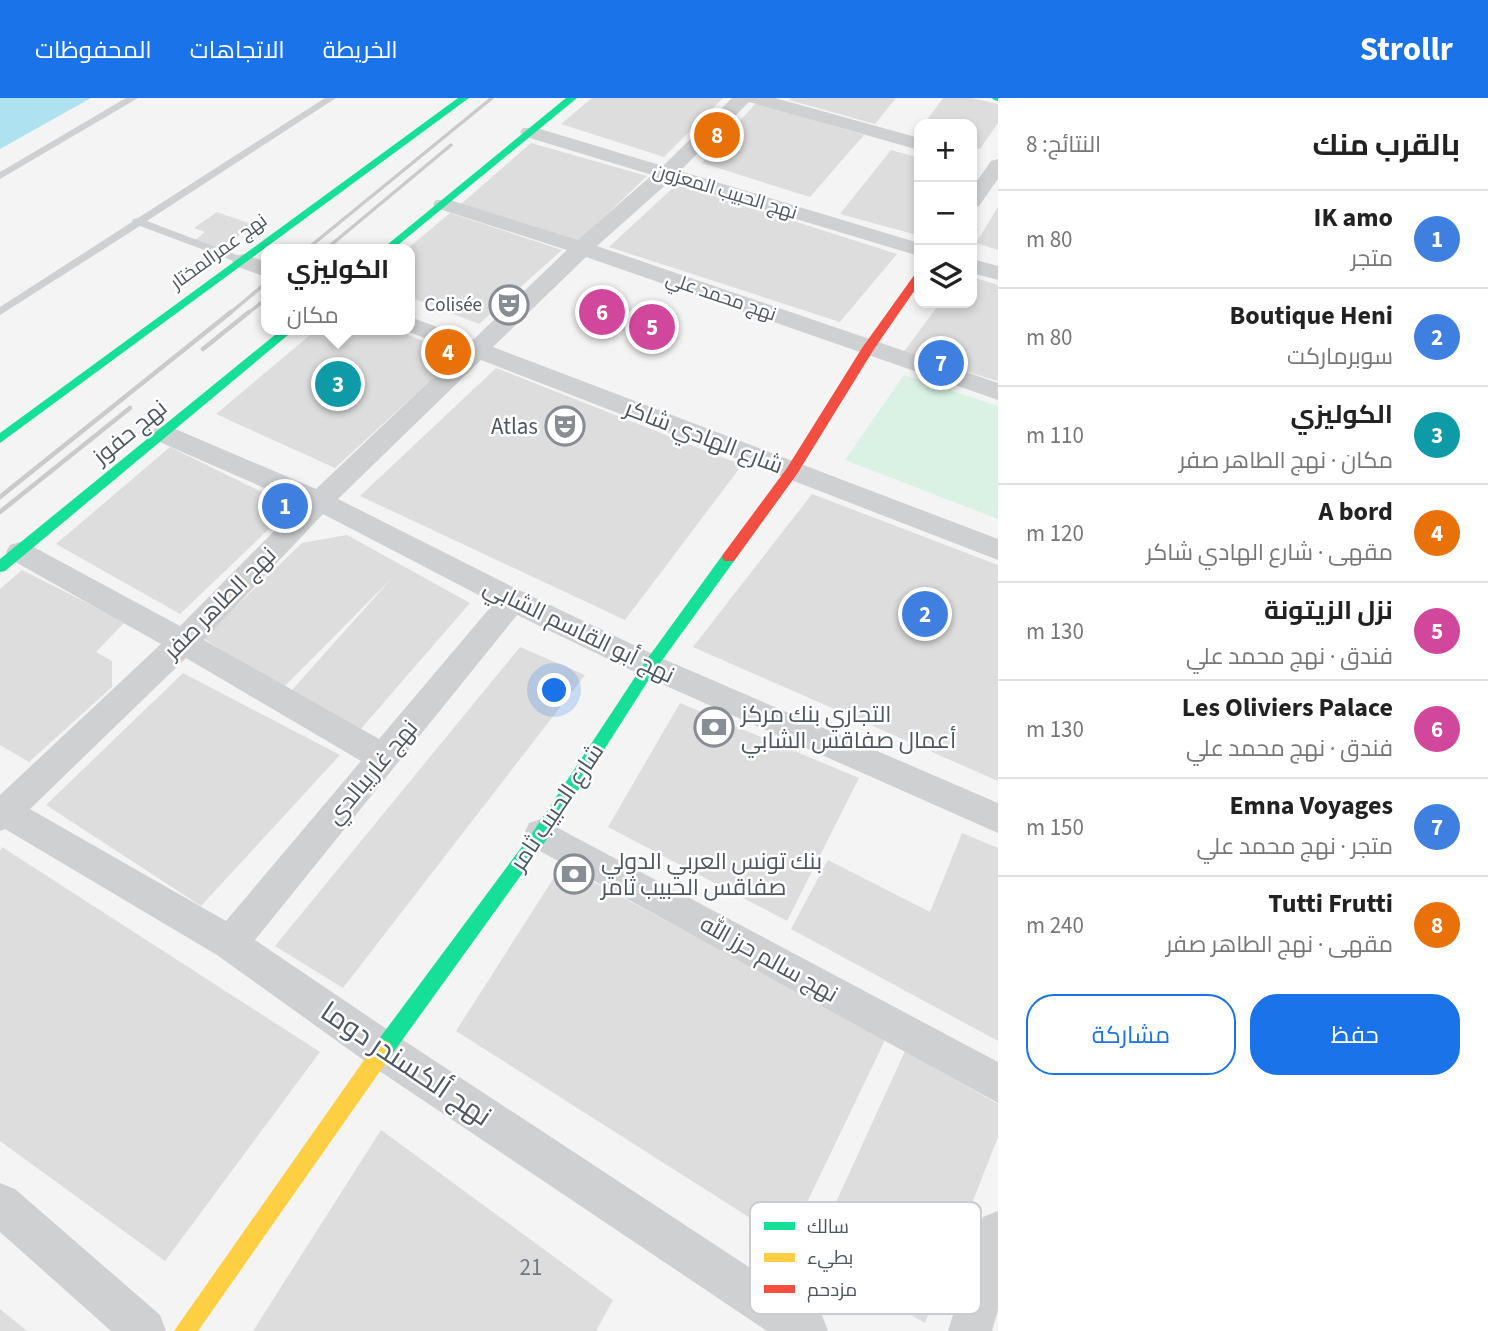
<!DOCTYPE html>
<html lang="ar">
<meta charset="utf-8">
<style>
body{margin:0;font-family:"Source Sans 3",Cairo,sans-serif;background:#f6f6f6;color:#222;direction:rtl}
.controls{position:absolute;right:21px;top:21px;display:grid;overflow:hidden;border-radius:14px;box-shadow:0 4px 10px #0003}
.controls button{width:63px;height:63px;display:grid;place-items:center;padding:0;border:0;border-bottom:2px solid #e0e0e0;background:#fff;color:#222;font:35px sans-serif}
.you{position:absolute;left:555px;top:593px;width:24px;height:24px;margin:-18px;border:5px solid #fff;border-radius:50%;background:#1a73e8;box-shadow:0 0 0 10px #1a73e833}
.badge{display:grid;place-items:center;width:46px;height:46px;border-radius:50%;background:#1a73e8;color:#fff;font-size:23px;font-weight:700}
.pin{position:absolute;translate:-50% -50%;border:4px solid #fff;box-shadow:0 2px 7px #0006}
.popup{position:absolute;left:261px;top:146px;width:154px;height:91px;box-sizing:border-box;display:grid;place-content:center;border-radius:14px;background:#fff;filter:drop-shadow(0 2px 5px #0005);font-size:23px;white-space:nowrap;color:#767676}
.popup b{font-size:26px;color:#222}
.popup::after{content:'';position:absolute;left:50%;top:100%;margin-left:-14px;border:14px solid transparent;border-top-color:#fff}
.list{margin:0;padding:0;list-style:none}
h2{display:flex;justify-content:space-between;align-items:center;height:91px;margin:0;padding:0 28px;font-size:30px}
h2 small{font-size:23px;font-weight:400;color:#767676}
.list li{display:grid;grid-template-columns:46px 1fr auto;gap:21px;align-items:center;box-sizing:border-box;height:98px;padding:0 28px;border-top:2px solid #e0e0e0}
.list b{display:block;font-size:26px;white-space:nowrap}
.list p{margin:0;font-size:23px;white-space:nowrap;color:#767676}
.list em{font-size:23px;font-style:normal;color:#767676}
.actions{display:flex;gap:14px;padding:21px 28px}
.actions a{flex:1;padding:16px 0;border:2px solid #1a73e8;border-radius:28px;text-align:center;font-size:24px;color:#1a73e8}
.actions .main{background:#1a73e8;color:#fff}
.icon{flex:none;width:38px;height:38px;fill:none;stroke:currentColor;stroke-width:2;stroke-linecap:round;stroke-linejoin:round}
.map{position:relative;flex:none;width:998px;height:1233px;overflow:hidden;direction:ltr}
header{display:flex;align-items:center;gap:42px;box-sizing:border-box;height:98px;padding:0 35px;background:#1a73e8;color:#fff}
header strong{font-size:33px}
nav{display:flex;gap:38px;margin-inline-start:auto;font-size:24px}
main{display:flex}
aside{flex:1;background:#fff}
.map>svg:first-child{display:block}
</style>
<header>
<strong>Strollr</strong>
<nav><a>الخريطة</a><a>الاتجاهات</a><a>المحفوظات</a></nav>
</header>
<main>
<aside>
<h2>بالقرب منك<small>النتائج: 8</small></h2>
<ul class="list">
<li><span class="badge" style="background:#3f7fe0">1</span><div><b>IK amo</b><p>متجر</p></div><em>80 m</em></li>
<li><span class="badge" style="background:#3f7fe0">2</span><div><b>Boutique Heni</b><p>سوبرماركت</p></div><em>80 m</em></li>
<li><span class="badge" style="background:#0f9aa8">3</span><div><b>الكوليزي</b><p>مكان · نهج الطاهر صفر</p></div><em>110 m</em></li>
<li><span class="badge" style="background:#e8710a">4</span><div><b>A bord</b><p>مقهى · شارع الهادي شاكر</p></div><em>120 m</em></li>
<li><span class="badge" style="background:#d1479c">5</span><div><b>نزل الزيتونة</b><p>فندق · نهج محمد علي</p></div><em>130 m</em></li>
<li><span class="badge" style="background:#d1479c">6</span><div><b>Les Oliviers Palace</b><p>فندق · نهج محمد علي</p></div><em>130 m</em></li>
<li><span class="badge" style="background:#3f7fe0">7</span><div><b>Emna Voyages</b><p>متجر · نهج محمد علي</p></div><em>150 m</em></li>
<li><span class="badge" style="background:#e8710a">8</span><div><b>Tutti Frutti</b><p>مقهى · نهج الطاهر صفر</p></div><em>240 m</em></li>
</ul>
<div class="actions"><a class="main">حفظ</a><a>مشاركة</a></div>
</aside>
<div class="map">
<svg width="998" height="1233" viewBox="0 0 998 1233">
<rect width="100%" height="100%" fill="#f4f4f4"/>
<path fill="#d9f2e3" d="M904 277 998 308V421L845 362Z"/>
<path fill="#aee2f0" d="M0 0H91L0 51Z"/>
<path fill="#ddddde" d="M592 0H723L664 59 561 26Z
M791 0H896L875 26 789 2Z
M943 0H971L998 6V25L980 51 972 49V26H924Z
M756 5 864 37 810 99 702 65Z
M531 45 647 78 579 143 461 106Z
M891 52 919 60V127L913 136 840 116Z
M677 86 897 156 840 224 609 149Z
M998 109V152L976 145Z
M217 114 254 127 220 151 195 142 205 134 194 130Z
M450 115 562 152 479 226 410 199V151H407Z
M972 179 998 187V283L903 255 940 205H972Z
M316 232H396L458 257 335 370 216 316Z
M496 270 742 367 625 522 360 398Z
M170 349 292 409 180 516 56 446Z
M812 396 998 467V683L693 549Z
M347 437 470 505 360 632 291 593 393 479 282 591 203 540 302 445Z
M22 472 125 524 96 554 112 563V589L29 664 0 647V491Z
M520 549 585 577 343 890 275 848Z
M183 575 340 657 201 808 46 707Z
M680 605 859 680 787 823 608 729Z
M962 735 998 750V943L791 831 828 762 930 814Z
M2 749 320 954 165 1163 0 1043V753Z
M562 767 886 940 788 1144 456 933Z
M905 953 998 1006V1039L925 1225 811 1159Z
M381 1032 613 1202 596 1233H253Z
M0 1211 27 1233H0Z"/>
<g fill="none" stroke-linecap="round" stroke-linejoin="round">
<path fill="#ced0d2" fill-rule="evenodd" d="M126 0H138L0 81V74Z
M325 0H336L147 123 247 161V165H239L140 128 0 217V209L132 124 133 121 138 120Z"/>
<path fill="#ced0d2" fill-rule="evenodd" d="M732 0H775L919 40V52L749 4 680 73 919 145V158L670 83 597 148 998 285V302L586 159 493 249 998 441V462L481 262 338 401 523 494 661 560 998 705V735L639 576 517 517 255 842 397 938 822 1217 828 1233H767L369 966 217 857 5 731 0 733V697L161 546 10 461 6 454 10 447 20 444 30 447 180 528 301 406 155 342 151 336 155 330 164 328 173 330 316 391 460 254 404 232H410V219L473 242 567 152 436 110 433 106 436 102H450L578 142 652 77 523 38 520 34 523 30H537L663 68ZM323 416 494 505 379 641 204 542ZM186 560 361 663 226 823 30 711Z
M998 61V81L979 108 972 110V90L991 63Z
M243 156 266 164V179L235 168 232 163 235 158Z
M972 161 998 168V182L972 175Z
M541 721 998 964V1005L529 747 524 736 529 725Z
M0 1085 15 1091 160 1217 166 1233H111L0 1134Z
M998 1113V1212L992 1233H948L983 1119Z"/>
<path fill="#16e098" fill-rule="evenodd" d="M458 0H469L0 345V335Z
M566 0H577L393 151H382Z
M992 0H998V3L994 2Z
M281 232H294L5 473 0 474V461Z
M729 454 734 455 736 459 734 463 655 572 547 741 390 959 383 962 376 959 373 952 376 945 535 731 645 564 724 455Z"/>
<path fill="#ffcf43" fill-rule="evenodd" d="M383 942 390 945 393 952 390 959 198 1233H174L376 945Z"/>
<path fill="#f24e42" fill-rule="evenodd" d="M919 175V186L874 251 797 376 734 463H724L722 459 724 455 787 370 862 250 915 176Z"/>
<path stroke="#c9cacc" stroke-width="3.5" d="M307 151 492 0
M326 151 451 47
M229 216 266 185
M247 216 266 201"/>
<path stroke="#c9cacc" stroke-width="4.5" d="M203 251 249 214
M0 399 231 214
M0 414 130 310"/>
</g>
<defs>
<g id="theatre-ring" transform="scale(2.0125)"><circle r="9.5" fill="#fff" stroke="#868d94" stroke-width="1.5"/><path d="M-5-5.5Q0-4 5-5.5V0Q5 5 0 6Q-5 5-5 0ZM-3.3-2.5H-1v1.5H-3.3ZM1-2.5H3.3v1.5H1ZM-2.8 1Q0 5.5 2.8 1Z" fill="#868d94"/></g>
<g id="bank-ring" transform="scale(2.0125)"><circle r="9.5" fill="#fff" stroke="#868d94" stroke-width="1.5"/><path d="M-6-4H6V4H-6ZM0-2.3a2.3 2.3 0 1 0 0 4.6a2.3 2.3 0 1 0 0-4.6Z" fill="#868d94"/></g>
</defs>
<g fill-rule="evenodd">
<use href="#theatre-ring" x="509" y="207"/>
<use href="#theatre-ring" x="565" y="328"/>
<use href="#bank-ring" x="714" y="629"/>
<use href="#bank-ring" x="574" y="776"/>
</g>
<g text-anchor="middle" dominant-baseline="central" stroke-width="5" stroke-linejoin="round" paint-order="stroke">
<g font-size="19" fill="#4a5661" stroke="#fff">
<text transform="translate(725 94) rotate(17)">نهج الحبيب المعزون</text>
<text transform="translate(219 154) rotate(-36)">نهج عمرالمختار</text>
<text transform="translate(721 199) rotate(19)">نهج محمد علي</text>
</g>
<g font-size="19" fill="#4a5661" stroke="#fff" text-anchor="end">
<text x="482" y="207">Colisée</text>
</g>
<g font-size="23" fill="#4a5661" stroke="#fff" text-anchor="start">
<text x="538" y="328" text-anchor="end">Atlas</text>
<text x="741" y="616">التجاري بنك مركز<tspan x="741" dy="26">أعمال صفاقس الشابي</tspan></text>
<text x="601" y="763">بنك تونس العربي الدولي<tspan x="601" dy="26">صفاقس الحبيب ثامر</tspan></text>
</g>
<g font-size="23" fill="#4a5661" stroke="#fff">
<text transform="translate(130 334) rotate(-39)">نهج حفوز</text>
<text transform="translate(704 339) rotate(21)">شارع الهادي شاكر</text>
<text transform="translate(220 505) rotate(-45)">نهج الطاهر صفر</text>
<text transform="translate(579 533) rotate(26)">نهج أبو القاسم الشابي</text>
<text transform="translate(372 674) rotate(-50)">نهج غاريبالدي</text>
<text transform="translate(557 709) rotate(-56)">شارع الحبيب ثامر</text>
<text transform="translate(769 861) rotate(29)">نهج سالم حرز الله</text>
</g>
<g font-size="23" fill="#707881">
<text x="531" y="1169">21</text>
</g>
<g font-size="28" fill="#4a5661" stroke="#fff">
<text transform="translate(406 966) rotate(34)">نهج ألكسندر دوما</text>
</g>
</g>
<rect x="750" y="1104" width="231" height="112" rx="10" fill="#fff" stroke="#c9ccd0" stroke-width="2"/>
<rect x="764" y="1124" width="31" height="8" fill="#16e098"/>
<rect x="764" y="1155" width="31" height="9" fill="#ffcf43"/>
<rect x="764" y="1187" width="31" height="8" fill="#f24e42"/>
<g font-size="19" fill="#4a5661">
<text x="807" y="1135">سالك</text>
<text x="807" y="1166">بطيء</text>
<text x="807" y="1198">مزدحم</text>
</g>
</svg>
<div class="controls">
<button>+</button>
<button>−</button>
<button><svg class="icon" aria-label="layers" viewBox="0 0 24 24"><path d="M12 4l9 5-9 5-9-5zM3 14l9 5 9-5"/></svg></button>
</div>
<div class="you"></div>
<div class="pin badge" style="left:285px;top:408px;background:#3f7fe0">1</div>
<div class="pin badge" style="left:925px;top:516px;background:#3f7fe0">2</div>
<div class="pin badge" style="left:338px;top:286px;background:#0f9aa8">3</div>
<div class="popup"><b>الكوليزي</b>مكان</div>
<div class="pin badge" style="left:448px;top:254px;background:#e8710a">4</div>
<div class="pin badge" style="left:652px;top:229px;background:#d1479c">5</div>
<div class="pin badge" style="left:602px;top:214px;background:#d1479c">6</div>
<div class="pin badge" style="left:941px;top:265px;background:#3f7fe0">7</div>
<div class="pin badge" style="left:717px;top:37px;background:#e8710a">8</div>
</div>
</main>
